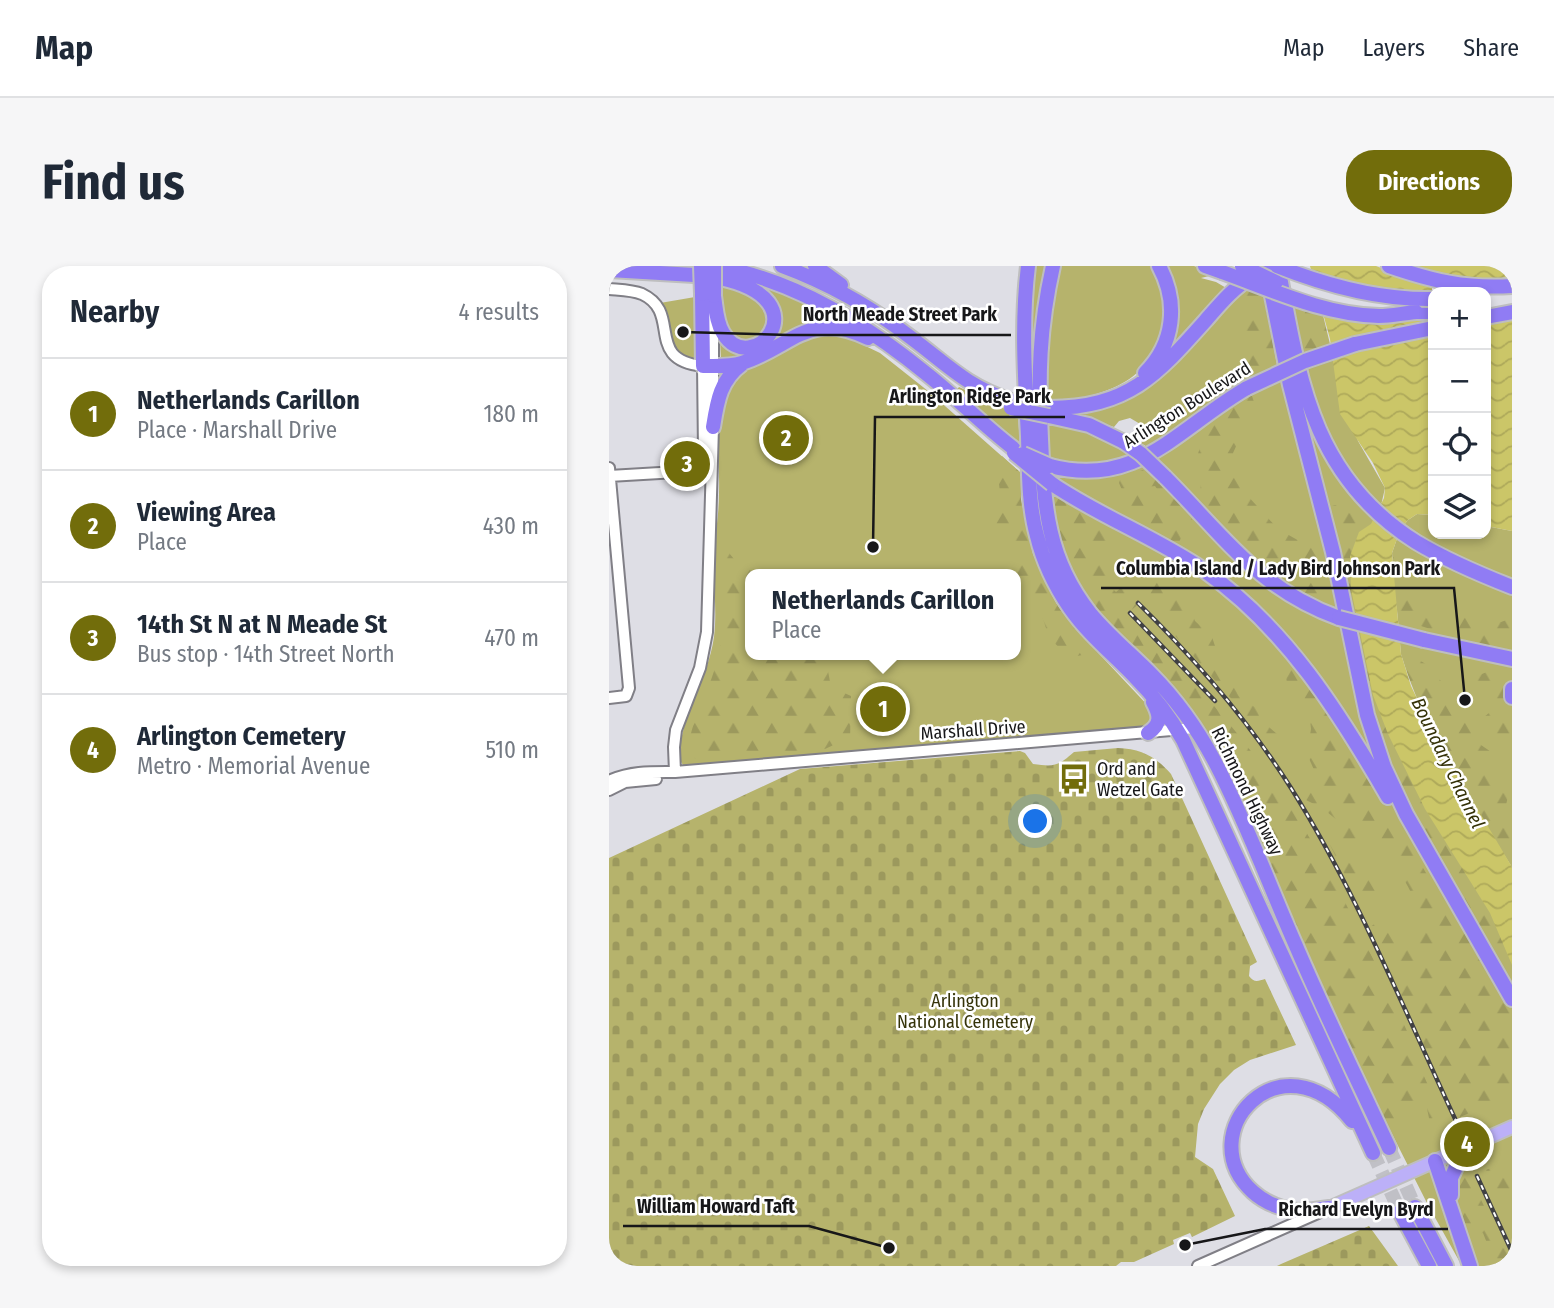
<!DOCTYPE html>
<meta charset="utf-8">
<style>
body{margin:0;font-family:"Fira Sans Condensed",sans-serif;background:#f6f6f7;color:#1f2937}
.controls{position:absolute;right:21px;top:21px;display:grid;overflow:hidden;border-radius:14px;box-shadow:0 4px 10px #0003}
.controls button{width:63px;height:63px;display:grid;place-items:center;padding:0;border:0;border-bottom:2px solid #e0e1e3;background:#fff;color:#1f2937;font:35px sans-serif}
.you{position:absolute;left:427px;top:556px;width:24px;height:24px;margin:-18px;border:5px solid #fff;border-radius:50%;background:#1a73e8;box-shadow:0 0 0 10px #1a73e833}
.badge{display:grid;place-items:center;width:46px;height:46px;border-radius:50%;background:#726d0b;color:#fff;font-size:23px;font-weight:700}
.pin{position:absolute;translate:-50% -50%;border:4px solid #fff;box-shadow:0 2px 7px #0006}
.popup{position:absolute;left:136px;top:303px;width:276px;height:91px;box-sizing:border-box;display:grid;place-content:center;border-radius:14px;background:#fff;filter:drop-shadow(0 2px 5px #0005);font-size:23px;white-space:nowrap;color:#747a83}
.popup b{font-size:26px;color:#1f2937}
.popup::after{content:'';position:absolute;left:50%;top:100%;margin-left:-14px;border:14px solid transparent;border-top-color:#fff}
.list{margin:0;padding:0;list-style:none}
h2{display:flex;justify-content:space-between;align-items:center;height:91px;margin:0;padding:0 28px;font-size:30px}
h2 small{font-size:23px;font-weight:400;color:#747a83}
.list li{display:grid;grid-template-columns:46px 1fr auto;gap:21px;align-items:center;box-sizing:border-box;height:112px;padding:0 28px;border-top:2px solid #e0e1e3}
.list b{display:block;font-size:26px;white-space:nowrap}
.list p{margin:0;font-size:23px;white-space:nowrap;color:#747a83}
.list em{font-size:23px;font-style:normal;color:#747a83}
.icon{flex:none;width:38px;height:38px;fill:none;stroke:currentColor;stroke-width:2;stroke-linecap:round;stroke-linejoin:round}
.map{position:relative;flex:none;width:903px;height:1000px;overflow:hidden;border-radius:28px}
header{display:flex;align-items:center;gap:42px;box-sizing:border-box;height:98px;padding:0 35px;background:#fff;border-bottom:2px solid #e0e1e3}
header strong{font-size:33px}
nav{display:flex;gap:38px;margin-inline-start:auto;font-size:24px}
.intro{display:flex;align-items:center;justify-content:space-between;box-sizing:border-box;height:168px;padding:0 42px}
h1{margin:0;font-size:49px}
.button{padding:18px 32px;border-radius:28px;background:#726d0b;color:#fff;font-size:24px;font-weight:700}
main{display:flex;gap:42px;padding:0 42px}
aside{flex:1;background:#fff;border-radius:28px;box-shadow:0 4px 10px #0003}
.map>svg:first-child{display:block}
</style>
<header>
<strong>Map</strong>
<nav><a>Map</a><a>Layers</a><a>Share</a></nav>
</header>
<div class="intro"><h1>Find us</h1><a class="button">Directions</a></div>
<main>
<aside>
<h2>Nearby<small>4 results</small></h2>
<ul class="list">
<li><span class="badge">1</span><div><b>Netherlands Carillon</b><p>Place · Marshall Drive</p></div><em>180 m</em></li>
<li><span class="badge">2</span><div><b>Viewing Area</b><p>Place</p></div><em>430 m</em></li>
<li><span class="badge">3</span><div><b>14th St N at N Meade St</b><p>Bus stop · 14th Street North</p></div><em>470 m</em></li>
<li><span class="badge">4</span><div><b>Arlington Cemetery</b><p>Metro · Memorial Avenue</p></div><em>510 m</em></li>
</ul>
</aside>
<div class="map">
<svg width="903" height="1000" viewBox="0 0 903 1000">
<defs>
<pattern id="forest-firs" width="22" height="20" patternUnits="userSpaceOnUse" patternTransform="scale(1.75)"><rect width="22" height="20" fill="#b6b36c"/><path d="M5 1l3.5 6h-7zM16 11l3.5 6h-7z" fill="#9c995d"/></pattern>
<pattern id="cemetery-stones" width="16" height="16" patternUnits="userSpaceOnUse" patternTransform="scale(1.75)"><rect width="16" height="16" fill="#b6b36c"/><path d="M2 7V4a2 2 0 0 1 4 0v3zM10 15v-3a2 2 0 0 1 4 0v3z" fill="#9c995d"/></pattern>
<pattern id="water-waves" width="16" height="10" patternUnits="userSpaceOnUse" patternTransform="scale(1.75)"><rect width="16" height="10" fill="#cbc668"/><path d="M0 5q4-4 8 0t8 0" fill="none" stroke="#aea95a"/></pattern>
</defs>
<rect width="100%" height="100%" fill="#dedee5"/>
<path fill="#b6b36c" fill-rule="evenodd" d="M425 0H439L423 103 421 63Z
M450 0H543C554 18 558 36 555 56 546 117 491 132 437 137L438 61Z
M555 0H585L608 8 592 12 607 16 619 23 557 89Z
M136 15C174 21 207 42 240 60L223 58 131 94 112 95 111 73 142 84 171 52Z
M113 16 150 32 161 57 148 74 134 75C111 63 112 38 113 16Z
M636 20 655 28 668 100 592 144 541 183 532 177 538 171V162L521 152 510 155 505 161 457 147C473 145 490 144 505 139 564 117 593 61 636 20Z
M86 31V88L84 93C57 89 64 57 51 37Z
M215 68 229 69 246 75 271 87 319 125 413 208 412 233 424 288 447 337 464 360 543 444 545 452 538 462 80 500 74 499 70 493C71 450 99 414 105 371 109 339 102 306 106 274 108 258 110 243 110 227 111 191 105 155 120 121 129 100 193 70 215 68ZM141 308H407V389H141Z
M722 85 749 175 776 222 753 323 903 681V1000H853L819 939 682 669 586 462 495 362 437 248 441 200 502 203 590 153Z
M350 121 409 149 411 180 346 126Z
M439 154 488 167 527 192 485 200 440 194Z
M808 248 824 249V268H877V260L903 265V601L792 388 783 287 791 264 799 254Z"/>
<path fill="url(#forest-firs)" d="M636 20 655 28 668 100 644 114 634 95 632 79Z
M681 35 713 45 721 78 693 88Z
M642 127 646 139 624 187 627 206 637 228 669 263 708 285 711 297 706 310 711 326 701 336 688 327 677 310 665 309 648 304 585 234 591 230C594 216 586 206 588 193 591 175 605 153 619 142 626 136 635 133 642 127Z
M393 190 413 208C407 249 424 303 447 337 458 355 475 371 489 386L463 391 457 389 440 371 434 353 417 328 393 272 385 260 384 247 391 226 390 218 381 203 382 198Z
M534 204H540L580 245 583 254 567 251 546 220 538 221 535 229 568 264 572 272 567 282 529 261C526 243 516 233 510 217L512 211Z
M442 224 504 265C504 283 490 280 481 291L486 295H500V319L507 326C531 306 529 301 563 299L569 305 577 319 580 339 586 355 603 371 613 401 625 414 629 429 647 442 652 454 668 468 670 480 677 494 676 504 628 439 534 334 518 348C573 402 625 458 668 521 727 606 768 702 812 795L809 797 837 859 823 866 817 838 813 836C811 853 796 859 781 864L700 692 573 436C565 425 556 413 546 402 513 367 473 339 455 292 446 270 444 248 442 224Z
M746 234 765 251 762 258 750 266 747 342H741L719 248 723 240Z
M788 274 803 281 806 286V290L801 291 803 296 799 312 816 344 892 356 903 352V389L790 353C785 327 779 299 788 274Z
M116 282 129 298 148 308H141V389H216L222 421 242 430 241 475H233L216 483 91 493 79 491C79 459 97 432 106 402 118 365 114 321 116 282Z
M746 372 753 374 755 384 903 681V724L792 529 773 486Z
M792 388C804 390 818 397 825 405 830 411 830 415 837 419L841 434 866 452 868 470 872 479 888 490 886 501 887 507 900 526 897 539 903 554V601C860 534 815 464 792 388Z
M898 402 902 405V422L898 427 896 438 898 446 903 454V471C893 466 884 472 874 466V452L888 440 883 431 874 433 867 431C855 408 880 405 898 402Z
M682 403 719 438 760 506 817 607 848 653 903 745V829L851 851 823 791 820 792 761 661 770 655 774 656C788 676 812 671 808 644 805 628 792 606 780 596V590C771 581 759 572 747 580 746 589 753 606 760 613 765 618 768 617 772 625L760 630 747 631 719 575 718 570 727 564 738 562 713 542 695 533 691 517 706 506 698 488 702 463 700 443 678 417 676 405Z
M897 895 903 906V961L877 904Z
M859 906 890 972 894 971 903 1000H887L874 967 863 970 856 968 849 949 852 939 849 914Z"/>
<path fill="url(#cemetery-stones)" d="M509 482C532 483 546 490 562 508L648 696 641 700 640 710C645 717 649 715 656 713L687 779 641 794 625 804 611 818 595 843 589 858 586 891 604 903 626 950 583 971 581 967 564 974 565 978 525 996H512L507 1000H0V592L191 503 411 485 416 487 424 498C446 501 449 500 465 486Z
M760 960 789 1000H668L672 998Z"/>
<path fill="url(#water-waves)" d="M701 0H903V265L877 260V26H824V249L808 248 799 254 791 264 783 287 792 388 802 420 829 476 903 601V699L881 647 816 543 779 468 764 429 742 323 741 290 750 266 762 258 775 232 776 222 764 197 731 148 721 73Z"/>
<path fill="#dedee5" d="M767 0H797L847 12 870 14 903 11V52L877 57V26H824V68L823 54 792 55 709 43 701 9 783 25 823 24V22Z"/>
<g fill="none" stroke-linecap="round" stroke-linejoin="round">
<path stroke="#c0c0c6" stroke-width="14" stroke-dasharray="14 7" stroke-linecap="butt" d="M780 882 806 941
M764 887 791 946"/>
<g stroke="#807f86" stroke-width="14">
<path id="minor" d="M0 23C11 24 23 24 33 28 74 47 34 94 94 100L95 186
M0 202 20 422 17 430 0 432
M0 210 102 204
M66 506 65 481 67 464 91 402 98 366 104 161V49
M0 515C22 505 43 506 66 506L586 462
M0 524 16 516 47 513
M589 1000 711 946"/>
</g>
<g stroke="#bebebf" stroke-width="16">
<path id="major" d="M720 942 903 861"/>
</g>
<g stroke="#bebebf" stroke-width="18">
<path id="highway" d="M173 0C219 17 262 41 301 71 339 99 355 119 402 135
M206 0 232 19
M419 0C412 57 416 113 419 170 420 203 419 238 428 270 434 295 446 320 461 342 479 368 504 388 526 411 545 430 561 451 574 474L764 887
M444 0C430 62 429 111 432 173 435 240 438 293 481 347 499 369 521 387 541 407 567 433 589 464 606 496 637 555 660 619 687 680 716 748 749 815 780 882
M596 0 613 6
M657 0 681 119 724 286 758 449 775 501 797 548 903 733
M669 0C690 111 702 210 807 276 837 294 870 308 903 321
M780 0C824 15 856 23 903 20
M111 1C189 16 258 59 319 109 348 132 374 159 404 182
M0 4 85 9
M93 28 94 100C106 100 121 101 133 97 183 81 200 43 259 72
M105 30C107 42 107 56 114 67 141 114 216 35 111 12
M807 46H824
M877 51 903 46
M746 78 824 62
M536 107C565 78 570 37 550 0
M440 142C519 142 548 109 597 54 611 38 625 21 644 10
M440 150 480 159 515 176
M104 161C108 136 111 114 133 98
M441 200C529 223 570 161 638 122
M556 211C615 270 648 322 730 352
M443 218C492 251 548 272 596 305 677 362 730 446 779 531
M815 374 903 393
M903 423V431
M539 467C553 458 551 449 544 436
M826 895 861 1000
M842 929V912L856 882
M806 941 837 1000
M720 942C711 943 702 945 693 945 676 945 656 937 644 926 580 868 672 766 743 855
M791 946 820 1000"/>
</g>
<use href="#minor" stroke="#fff" stroke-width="10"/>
<use href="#major" stroke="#bcb0f8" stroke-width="12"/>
<use href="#highway" stroke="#907cf4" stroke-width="14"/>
<g stroke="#414144" stroke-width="4.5">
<path id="rail" d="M529 337C586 393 639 454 682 522 748 627 795 744 848 857
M521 347 606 435
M868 910 903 986"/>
</g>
<use href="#rail" stroke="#fff" stroke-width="2" stroke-dasharray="5" stroke-linecap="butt"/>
<g stroke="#bebebf" stroke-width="18" stroke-linecap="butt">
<path id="highway-bridge" d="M92 0 93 28
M105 0V30
M633 0 667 16
M668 0C718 20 770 34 824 33
M613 6C663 24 716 49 770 50 782 50 795 47 807 46
M638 122 696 95 746 78
M402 142 440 150
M515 176 532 188 556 211
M405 187 443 218
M414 188 441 200
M730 352 815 374"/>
</g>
<use href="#highway-bridge" stroke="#907cf4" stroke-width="14"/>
</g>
<defs>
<g id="bus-bare" transform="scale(2.415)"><path d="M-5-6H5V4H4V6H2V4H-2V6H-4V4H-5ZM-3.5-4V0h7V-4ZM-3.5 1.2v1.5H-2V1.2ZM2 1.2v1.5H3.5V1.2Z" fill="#726d0b" stroke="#fff" stroke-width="2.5" paint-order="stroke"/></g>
</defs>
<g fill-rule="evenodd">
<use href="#bus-bare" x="465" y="513"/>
</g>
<g text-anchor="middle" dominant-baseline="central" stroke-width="5" stroke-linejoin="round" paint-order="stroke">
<g font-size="18" fill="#171719" stroke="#fff">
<text transform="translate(578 139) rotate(-32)">Arlington Boulevard</text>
<text transform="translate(364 464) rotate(-4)">Marshall Drive</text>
<text transform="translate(638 525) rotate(64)">Richmond Highway</text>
</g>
<g font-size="18" fill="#171719" stroke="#fff" text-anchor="start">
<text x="488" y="503">Ord and<tspan x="488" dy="21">Wetzel Gate</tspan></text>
</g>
<g font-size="18" fill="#353309" stroke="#fff">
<text x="356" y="735">Arlington<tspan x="356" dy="21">National Cemetery</tspan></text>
</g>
<g font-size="19" font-style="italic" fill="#353208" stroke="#fff">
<text transform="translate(839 497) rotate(64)">Boundary Channel</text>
</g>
</g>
<path fill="none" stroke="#171719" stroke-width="2.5" d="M74 66L180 69H402M264 281L266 151H456M856 434L845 322H492M280 982L200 960H14M576 979L656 963H839"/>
<g fill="#171719" stroke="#fff" stroke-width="2.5">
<circle cx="74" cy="66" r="7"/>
<circle cx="264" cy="281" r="7"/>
<circle cx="856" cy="434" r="7"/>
<circle cx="280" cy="982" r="7"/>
<circle cx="576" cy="979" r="7"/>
</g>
<g font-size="19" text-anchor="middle" font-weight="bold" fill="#171719" stroke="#fff" stroke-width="5" stroke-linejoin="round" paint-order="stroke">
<text x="291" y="55">North Meade Street Park</text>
<text x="361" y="137">Arlington Ridge Park</text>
<text x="669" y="309">Columbia Island / Lady Bird Johnson Park</text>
<text x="107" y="947">William Howard Taft</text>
<text x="747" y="950">Richard Evelyn Byrd</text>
</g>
</svg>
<div class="controls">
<button>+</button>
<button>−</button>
<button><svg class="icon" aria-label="locate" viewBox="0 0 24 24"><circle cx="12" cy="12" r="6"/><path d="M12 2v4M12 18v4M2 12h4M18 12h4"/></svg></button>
<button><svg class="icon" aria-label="layers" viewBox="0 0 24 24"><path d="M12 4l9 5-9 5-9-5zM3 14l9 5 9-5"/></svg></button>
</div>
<div class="you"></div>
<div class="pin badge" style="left:274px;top:443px">1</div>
<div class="popup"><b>Netherlands Carillon</b>Place</div>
<div class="pin badge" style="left:177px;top:172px">2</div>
<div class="pin badge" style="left:78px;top:198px">3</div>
<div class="pin badge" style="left:858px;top:878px">4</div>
</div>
</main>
